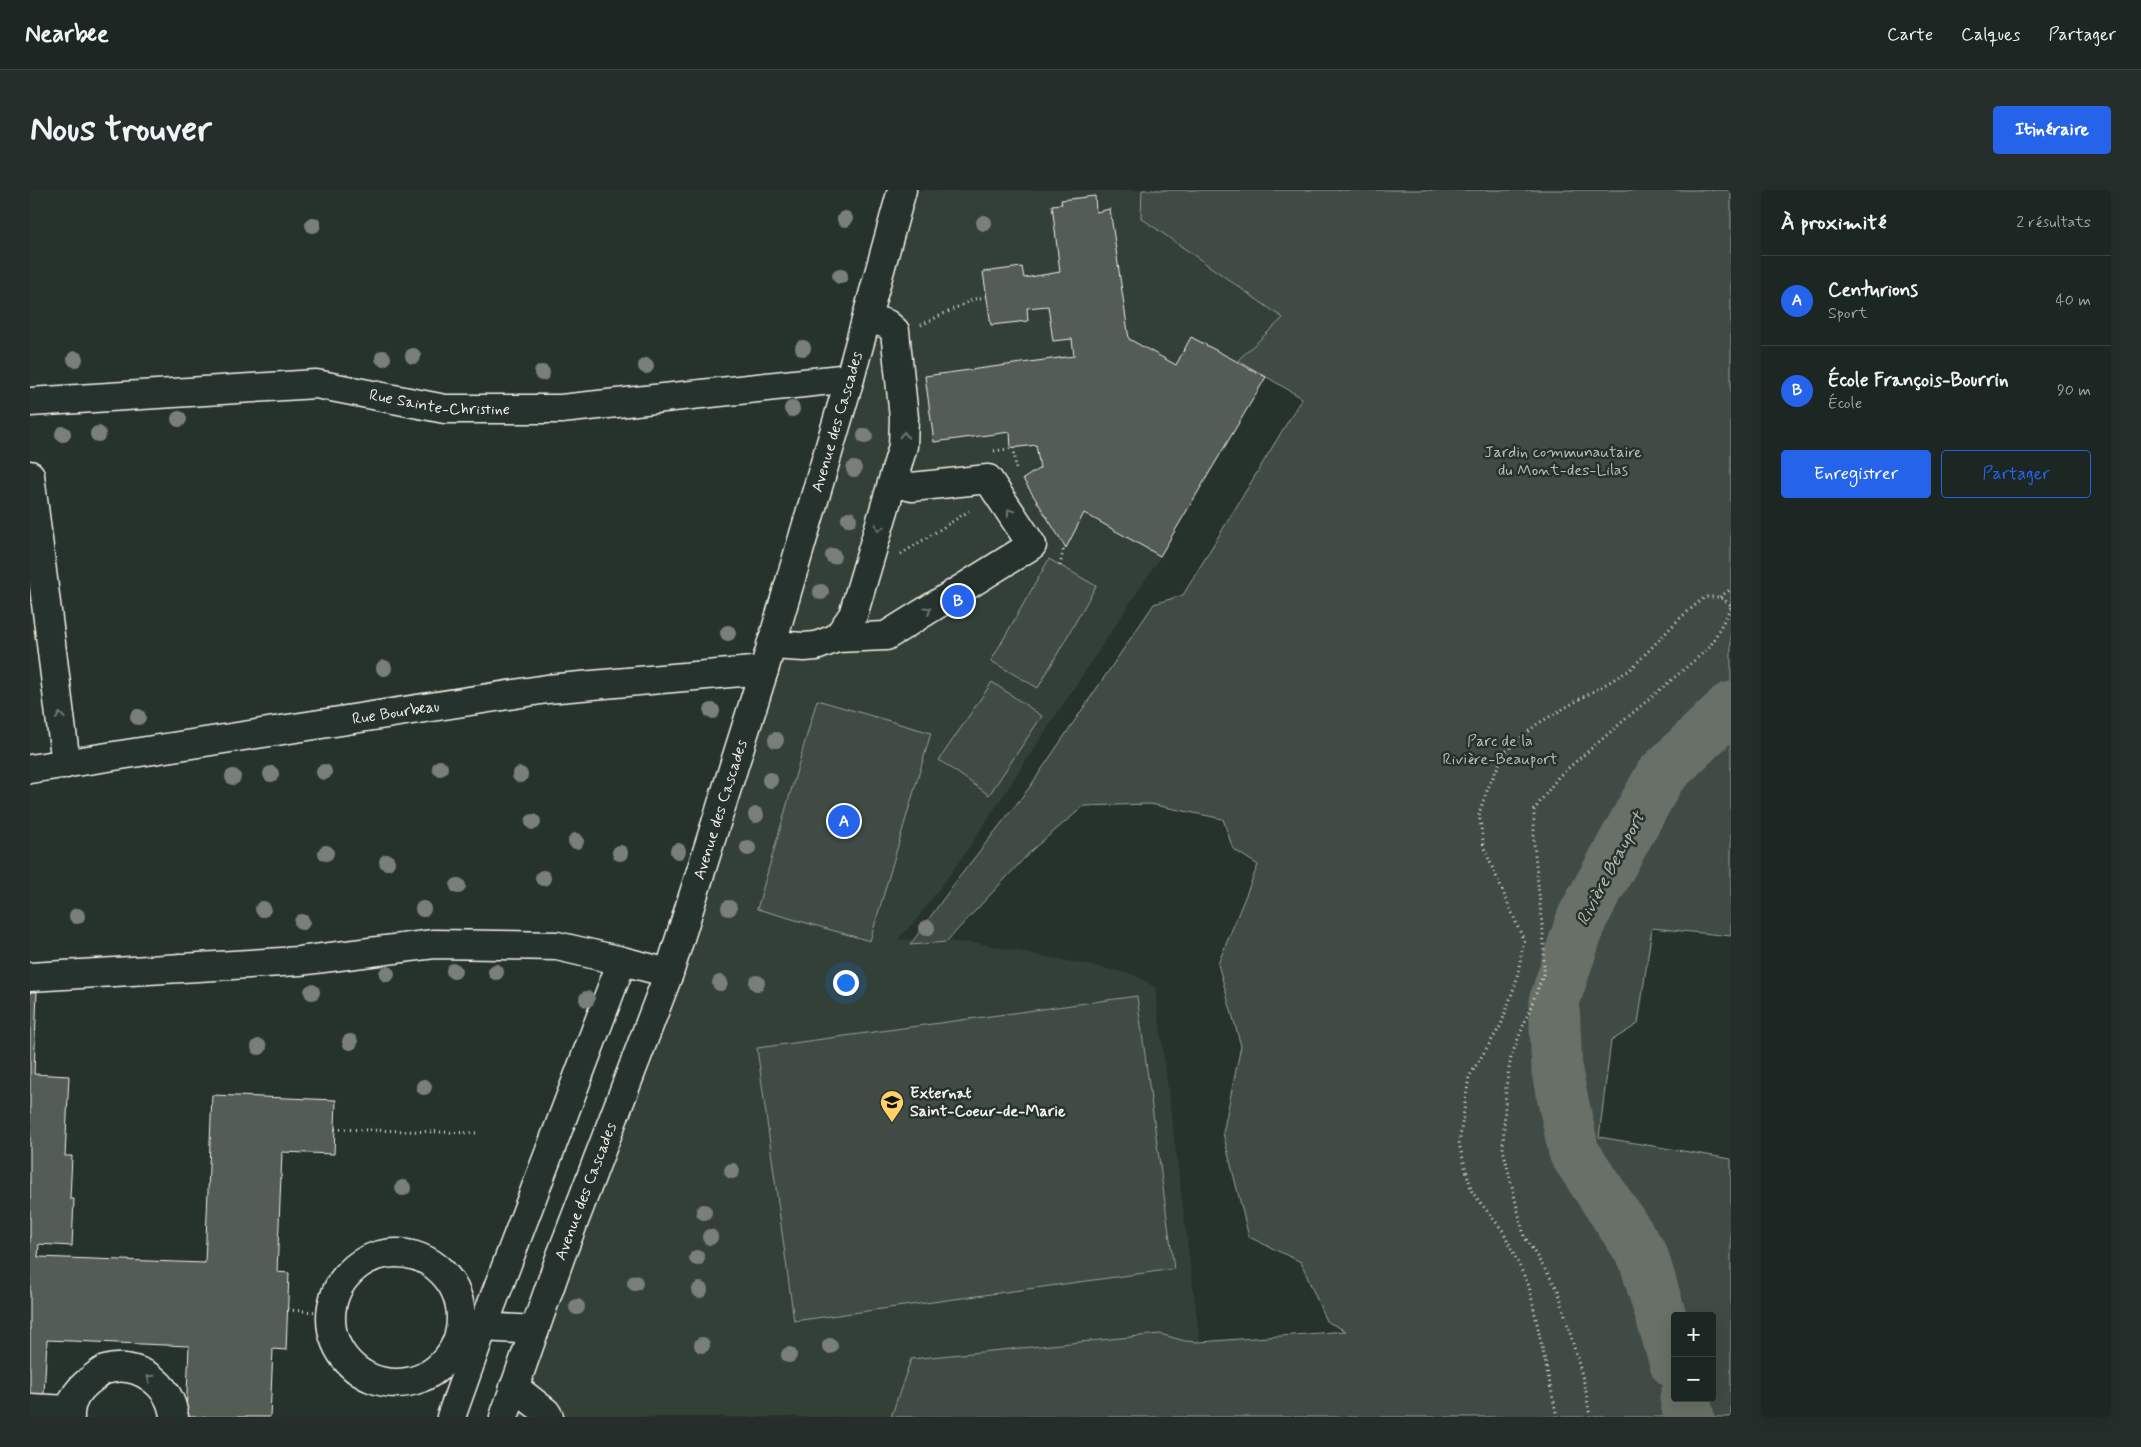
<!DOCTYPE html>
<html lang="fr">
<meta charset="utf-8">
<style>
body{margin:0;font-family:Mynerve,sans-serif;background:#252e2a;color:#f1f3f6}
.controls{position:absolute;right:15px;bottom:15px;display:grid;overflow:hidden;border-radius:5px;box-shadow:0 5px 20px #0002}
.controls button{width:45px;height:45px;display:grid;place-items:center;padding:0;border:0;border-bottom:1px solid #3a4340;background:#1c2622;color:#f1f3f6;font:25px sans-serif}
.you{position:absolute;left:815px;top:792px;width:18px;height:18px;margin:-12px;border:4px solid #fff;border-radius:50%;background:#1a73e8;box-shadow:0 0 0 8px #1a73e833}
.badge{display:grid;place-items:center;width:32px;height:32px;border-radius:50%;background:#2563eb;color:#fff;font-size:16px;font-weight:700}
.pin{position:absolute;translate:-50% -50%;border:2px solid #fff;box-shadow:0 1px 5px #0006}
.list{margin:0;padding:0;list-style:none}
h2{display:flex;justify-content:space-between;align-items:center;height:65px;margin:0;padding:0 20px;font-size:21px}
h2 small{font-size:16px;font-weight:400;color:#a0a5a5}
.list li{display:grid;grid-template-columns:32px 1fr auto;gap:15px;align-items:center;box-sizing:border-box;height:90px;padding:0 20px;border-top:1px solid #3a4340}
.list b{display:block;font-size:19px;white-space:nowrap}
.list p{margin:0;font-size:16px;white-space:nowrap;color:#a0a5a5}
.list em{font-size:16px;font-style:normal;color:#a0a5a5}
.actions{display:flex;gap:10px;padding:15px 20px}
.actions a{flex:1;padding:11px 0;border:1px solid #2563eb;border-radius:5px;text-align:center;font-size:18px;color:#2563eb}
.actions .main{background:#2563eb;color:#fff}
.map{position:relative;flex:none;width:1701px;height:1227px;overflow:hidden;border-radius:5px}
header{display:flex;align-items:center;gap:30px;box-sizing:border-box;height:70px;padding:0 25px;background:#1c2622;border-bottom:1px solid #3a4340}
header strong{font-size:24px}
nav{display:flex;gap:28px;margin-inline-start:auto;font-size:18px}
.intro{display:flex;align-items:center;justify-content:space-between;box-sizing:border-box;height:120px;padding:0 30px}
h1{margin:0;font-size:35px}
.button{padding:12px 22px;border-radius:5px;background:#2563eb;color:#fff;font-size:18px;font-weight:700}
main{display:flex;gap:30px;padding:0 30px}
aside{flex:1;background:#1c2622;border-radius:5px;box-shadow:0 5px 20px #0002}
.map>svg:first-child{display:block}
</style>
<header>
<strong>Nearbee</strong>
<nav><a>Carte</a><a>Calques</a><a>Partager</a></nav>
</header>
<div class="intro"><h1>Nous trouver</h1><a class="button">Itinéraire</a></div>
<main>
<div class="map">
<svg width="1701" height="1227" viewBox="0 0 1701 1227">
<rect width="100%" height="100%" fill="#26332d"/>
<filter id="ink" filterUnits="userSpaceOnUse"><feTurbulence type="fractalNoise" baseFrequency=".02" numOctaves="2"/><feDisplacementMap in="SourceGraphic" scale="10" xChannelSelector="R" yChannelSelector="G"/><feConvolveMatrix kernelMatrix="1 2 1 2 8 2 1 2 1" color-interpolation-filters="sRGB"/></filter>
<g filter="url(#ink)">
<path fill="#333f39" d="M872 0H1112L1111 28 1253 128 1208 170 1236 187 1131 366 934 665 886 730 868 749 947 753 1102 784 1125 797 1170 1152 1318 1141 1319 1227H474L639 783Z"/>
<path fill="#414b45" stroke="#9a9e96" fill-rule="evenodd" d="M1112 0H1701V746L1622 738 1608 834 1581 851 1569 947 1701 969V1227H861L881 1169 1130 1144 1155 1151 1170 1152 1316 1141 1296 1131 1271 1072 1219 1047 1193 943 1211 856 1188 774 1228 675 1203 659 1193 629 1120 614 1054 616 1003 659 916 752 880 755 927 690 999 598 1124 414 1153 405 1272 208 1208 170 1253 128 1111 28ZM1645 1126H1682V1208H1645Z
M1019 369 1066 396 1008 498 961 471Z
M962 492 1012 526 959 605 909 570Z
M787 510 901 543 840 751 727 719Z
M1107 806 1144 1079 764 1131 727 858Z"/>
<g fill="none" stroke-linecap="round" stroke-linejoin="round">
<path stroke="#676f68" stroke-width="51" d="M1645 1173 1613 1066 1544 962 1527 882 1524 812 1552 728 1630 586 1701 517
M1655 1208 1659 1227"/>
</g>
<path fill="#525c55" stroke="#f4f1e8" d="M1065 6 1066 22 1080 19 1099 149 1146 175 1161 147 1236 187 1130 366 1054 323 1036 358 993 289 1010 278 1006 255 981 258 980 242 904 252 895 186 1044 166 1042 149 1023 151 1018 116 997 118 998 131 961 135 953 82 992 77 994 88 1030 82 1022 15 1032 14 1031 10Z
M0 800H7L4 884 39 886 35 966H42L40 1009H44L42 1056 9 1054 8 1067 175 1073 182 905 306 910 304 964 252 962 247 1082 259 1083 256 1160 243 1159 240 1227H156L159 1156 17 1150 14 1204H0Z"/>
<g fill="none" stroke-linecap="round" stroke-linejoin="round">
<g stroke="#f4f1e8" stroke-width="31">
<g id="minor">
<path id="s1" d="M0 212 286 194 415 219H531L820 188"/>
<path d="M0 285 36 574"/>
<path d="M807 448 823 425 873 256 874 228 865 141 857 134 837 128"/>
<path d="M741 455 774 457 786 456 807 448 856 446 1002 355 958 289 882 297 863 292"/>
<path id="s2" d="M0 579 517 499 734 480"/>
<path d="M0 787 269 771 404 754 527 756 592 771"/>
<circle cx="366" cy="1128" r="65"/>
<path d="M436 1136 505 1140"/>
<path d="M484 1197 516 1222 519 1227"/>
<path d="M0 1218 40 1220"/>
<path d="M40 1227C39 1212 48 1200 59 1191 64 1188 69 1182 75 1180 107 1170 141 1194 144 1227"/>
<path d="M421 1227 453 1137 592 771 639 783"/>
<path id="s3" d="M474 1227 530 1068 639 783 734 480 820 188 872 0"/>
</g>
</g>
<path stroke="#f4f1e8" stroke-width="3" stroke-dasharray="1 4" stroke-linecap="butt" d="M891 135 944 109 957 107
M964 261 984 258 986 279
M871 364 939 321
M1030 376 1033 361 1031 358
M1690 407 1701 399
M305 939 446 943
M258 1120 301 1123
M1527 1227 1499 1096 1473 1041 1442 1002 1429 954 1439 887 1471 835 1486 792 1494 751 1454 658 1449 623 1458 598 1474 563 1507 534 1600 480 1649 429 1675 407H1690L1701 415
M1560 1227 1555 1196 1528 1100 1494 1046 1473 959 1476 897 1481 867 1514 783V754L1504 654V620L1529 586 1680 457 1701 417"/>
<use href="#minor" stroke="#26332d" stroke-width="28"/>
</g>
<g fill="#7a8079">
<circle cx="815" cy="29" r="8"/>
<circle cx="954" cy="33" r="8"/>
<circle cx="283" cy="35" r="8"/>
<circle cx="810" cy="86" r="8"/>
<circle cx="773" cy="158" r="8"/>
<circle cx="383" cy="166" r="8"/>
<circle cx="353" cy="168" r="8"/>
<circle cx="45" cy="169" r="8"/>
<circle cx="616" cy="176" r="8"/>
<circle cx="512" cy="183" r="8"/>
<circle cx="762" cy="219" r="8"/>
<circle cx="149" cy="229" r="8"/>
<circle cx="33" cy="244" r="8"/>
<circle cx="68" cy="244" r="8"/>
<circle cx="835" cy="246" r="8"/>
<circle cx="824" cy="279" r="8"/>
<circle cx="819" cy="329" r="8"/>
<circle cx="803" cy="366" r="8"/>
<circle cx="791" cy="402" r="8"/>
<circle cx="698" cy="443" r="8"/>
<circle cx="354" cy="478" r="8"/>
<circle cx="682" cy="521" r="8"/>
<circle cx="108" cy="527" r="8"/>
<circle cx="746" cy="550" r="8"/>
<circle cx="410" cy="578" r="8"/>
<circle cx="294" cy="582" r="8"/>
<circle cx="241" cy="584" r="8"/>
<circle cx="490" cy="585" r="8"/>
<circle cx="203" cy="587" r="8"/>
<circle cx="740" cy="590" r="8"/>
<circle cx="726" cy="625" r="8"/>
<circle cx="503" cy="632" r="8"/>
<circle cx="546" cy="651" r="8"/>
<circle cx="718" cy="658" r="8"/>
<circle cx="648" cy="661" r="8"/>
<circle cx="296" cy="663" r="8"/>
<circle cx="590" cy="663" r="8"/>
<circle cx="357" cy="672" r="8"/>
<circle cx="513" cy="688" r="8"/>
<circle cx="428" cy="696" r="8"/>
<circle cx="699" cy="718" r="8"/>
<circle cx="233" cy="719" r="8"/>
<circle cx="393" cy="719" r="8"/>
<circle cx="47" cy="726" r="8"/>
<circle cx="272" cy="732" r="8"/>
<circle cx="897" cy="738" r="8"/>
<circle cx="424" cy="781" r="8"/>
<circle cx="466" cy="782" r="8"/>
<circle cx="357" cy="784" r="8"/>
<circle cx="690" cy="793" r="8"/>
<circle cx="727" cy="793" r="8"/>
<circle cx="282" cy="802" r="8"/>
<circle cx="557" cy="809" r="8"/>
<circle cx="320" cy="852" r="8"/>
<circle cx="229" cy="857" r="8"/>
<circle cx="394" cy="897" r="8"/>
<circle cx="702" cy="981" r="8"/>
<circle cx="373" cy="998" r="8"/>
<circle cx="674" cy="1022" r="8"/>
<circle cx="680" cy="1047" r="8"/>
<circle cx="667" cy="1068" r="8"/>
<circle cx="605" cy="1093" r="8"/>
<circle cx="670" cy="1100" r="8"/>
<circle cx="547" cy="1117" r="8"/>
<circle cx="672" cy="1155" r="8"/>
<circle cx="800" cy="1156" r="8"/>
<circle cx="759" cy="1165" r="8"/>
</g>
<defs><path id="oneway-chevron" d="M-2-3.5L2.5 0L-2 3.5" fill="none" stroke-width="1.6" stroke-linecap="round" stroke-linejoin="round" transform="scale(1.25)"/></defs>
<g stroke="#6e766e">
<use href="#oneway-chevron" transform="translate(874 245) rotate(-87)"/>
<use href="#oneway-chevron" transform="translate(980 322) rotate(-124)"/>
<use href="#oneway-chevron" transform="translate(849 338) rotate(107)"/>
<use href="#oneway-chevron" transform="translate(898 420) rotate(-32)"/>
<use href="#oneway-chevron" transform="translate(30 526) rotate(-97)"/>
<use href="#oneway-chevron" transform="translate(120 1188) rotate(-147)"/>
</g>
</g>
<defs>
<g id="school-pin" transform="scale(1.25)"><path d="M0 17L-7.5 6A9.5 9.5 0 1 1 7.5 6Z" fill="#ffd166" stroke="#26332d"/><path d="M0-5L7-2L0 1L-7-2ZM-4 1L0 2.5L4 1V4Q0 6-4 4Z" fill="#111"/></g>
</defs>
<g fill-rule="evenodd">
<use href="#school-pin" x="862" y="912"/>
</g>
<g text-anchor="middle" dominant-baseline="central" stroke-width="5" stroke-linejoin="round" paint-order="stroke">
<g font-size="16" fill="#f4f1e8" stroke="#26332d">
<text stroke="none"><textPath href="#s1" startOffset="412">Rue Sainte-Christine</textPath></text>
<text stroke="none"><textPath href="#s3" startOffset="1050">Avenue des Cascades</textPath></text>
<text stroke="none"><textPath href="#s2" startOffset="370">Rue Bourbeau</textPath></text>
<text stroke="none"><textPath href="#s3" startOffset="645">Avenue des Cascades</textPath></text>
<text stroke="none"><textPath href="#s3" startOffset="240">Avenue des Cascades</textPath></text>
</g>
<g font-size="16" fill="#bebfb7" stroke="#26332d">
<text x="1533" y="262">Jardin communautaire<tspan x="1533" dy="18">du Mont-des-Lilas</tspan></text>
<text x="1470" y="551">Parc de la<tspan x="1470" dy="18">Rivière-Beauport</tspan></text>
</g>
<g font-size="16" font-weight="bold" fill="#f4f1e8" stroke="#26332d" text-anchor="start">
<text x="880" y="903">Externat<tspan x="880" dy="18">Saint-Coeur-de-Marie</tspan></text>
</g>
<g font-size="18" font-style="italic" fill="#bcbdb5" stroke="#26332d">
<text transform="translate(1581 679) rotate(-62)">Rivière Beauport</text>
</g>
</g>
</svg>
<div class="controls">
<button>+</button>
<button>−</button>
</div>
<div class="you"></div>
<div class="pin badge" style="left:814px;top:631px">A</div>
<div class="pin badge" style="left:928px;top:411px">B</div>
</div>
<aside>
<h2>À proximité<small>2 résultats</small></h2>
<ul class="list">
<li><span class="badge">A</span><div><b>Centurions</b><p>Sport</p></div><em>40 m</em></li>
<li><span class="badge">B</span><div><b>École François-Bourrin</b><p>École</p></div><em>90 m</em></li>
</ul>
<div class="actions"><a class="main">Enregistrer</a><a>Partager</a></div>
</aside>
</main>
